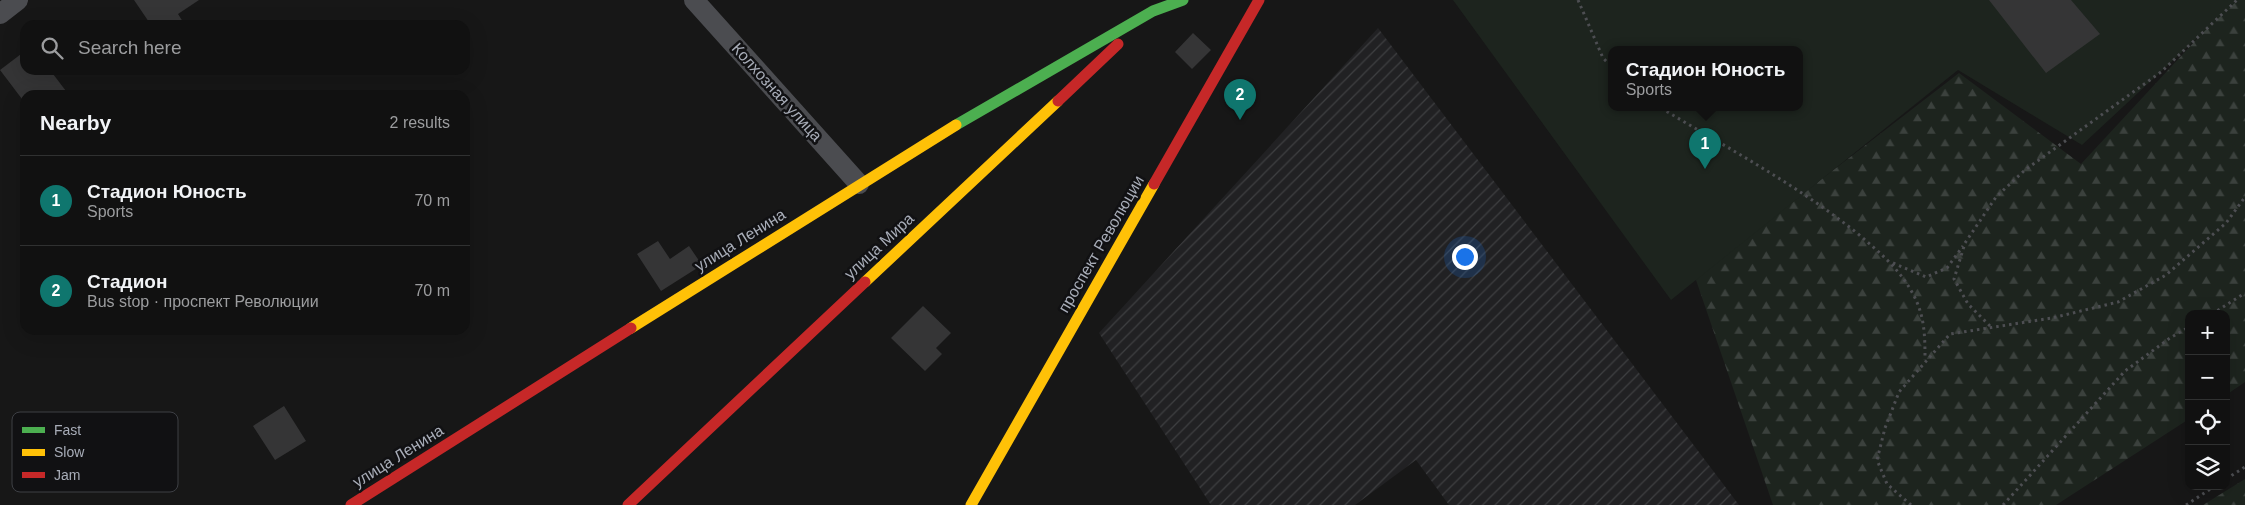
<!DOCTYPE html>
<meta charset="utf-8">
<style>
body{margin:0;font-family:Helvetica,sans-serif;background:#1e1f1f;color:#f1f3f6}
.controls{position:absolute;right:15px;bottom:15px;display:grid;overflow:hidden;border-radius:10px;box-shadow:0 5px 20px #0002}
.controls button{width:45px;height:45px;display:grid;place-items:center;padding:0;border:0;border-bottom:1px solid #303131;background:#111;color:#f1f3f6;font:25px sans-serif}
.you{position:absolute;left:1464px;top:256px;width:18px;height:18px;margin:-12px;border:4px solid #fff;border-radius:50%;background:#1a73e8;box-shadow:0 0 0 8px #1a73e833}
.badge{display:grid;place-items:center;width:32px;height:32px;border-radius:50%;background:#0f766e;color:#fff;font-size:16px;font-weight:700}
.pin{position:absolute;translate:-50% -41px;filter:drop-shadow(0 1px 2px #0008)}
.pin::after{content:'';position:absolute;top:26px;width:18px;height:15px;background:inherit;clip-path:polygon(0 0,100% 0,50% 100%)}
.popup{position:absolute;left:1608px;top:46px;width:195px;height:65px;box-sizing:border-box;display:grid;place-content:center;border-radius:10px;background:#111;filter:drop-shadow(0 1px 4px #0005);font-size:16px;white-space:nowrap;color:#9c9d9f}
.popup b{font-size:19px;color:#f1f3f6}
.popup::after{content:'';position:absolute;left:50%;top:100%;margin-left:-10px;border:10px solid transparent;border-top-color:#111}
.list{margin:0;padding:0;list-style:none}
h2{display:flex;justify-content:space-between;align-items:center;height:65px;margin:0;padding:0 20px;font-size:21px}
h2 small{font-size:16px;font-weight:400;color:#9c9d9f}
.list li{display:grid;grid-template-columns:32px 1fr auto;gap:15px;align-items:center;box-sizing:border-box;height:90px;padding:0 20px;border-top:1px solid #303131}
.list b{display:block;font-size:19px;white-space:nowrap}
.list p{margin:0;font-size:16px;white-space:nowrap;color:#9c9d9f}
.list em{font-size:16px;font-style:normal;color:#9c9d9f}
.icon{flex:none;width:28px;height:28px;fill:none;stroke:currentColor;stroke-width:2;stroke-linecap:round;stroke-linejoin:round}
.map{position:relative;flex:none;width:2245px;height:505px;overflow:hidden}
.search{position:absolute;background:#111;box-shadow:0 5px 20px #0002;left:20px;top:20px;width:450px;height:55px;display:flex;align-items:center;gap:12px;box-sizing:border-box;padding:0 18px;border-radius:15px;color:#9c9d9f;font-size:19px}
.panel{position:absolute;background:#111;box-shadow:0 5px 20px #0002;left:20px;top:90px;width:450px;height:245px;border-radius:15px}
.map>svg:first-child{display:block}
</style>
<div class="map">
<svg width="2245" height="505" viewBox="0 0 2245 505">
<defs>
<pattern id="industrial-furrows" width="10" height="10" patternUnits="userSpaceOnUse" patternTransform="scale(1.25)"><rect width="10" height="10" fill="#212123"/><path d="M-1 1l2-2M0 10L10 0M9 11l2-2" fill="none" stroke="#3e3f41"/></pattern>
<pattern id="forest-firs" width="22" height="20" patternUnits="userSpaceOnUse" patternTransform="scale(1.25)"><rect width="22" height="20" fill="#1d241e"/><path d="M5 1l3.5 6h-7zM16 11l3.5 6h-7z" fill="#3b413d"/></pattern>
</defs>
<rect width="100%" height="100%" fill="#171717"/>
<path fill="url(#industrial-furrows)" d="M1378 28 1739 505H1449L1416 460 1355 505H1211L1099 333Z"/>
<path fill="url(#forest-firs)" d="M2233 0H2245V382L2226 395V314H2189V419L2056 505H1773L1695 277 1959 73 2081 164Z
M2245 479V505H2203Z"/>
<path fill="#1d241e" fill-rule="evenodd" d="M1453 0H2238L2082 145 1958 70 1671 300ZM1611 50H1799V108H1611Z"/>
<path fill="#353536" d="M134 0H199L178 14 185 25H151Z
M1989 0H2071L2100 34 2046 73Z
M1193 33 1211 50 1192 69 1175 52Z
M25 51V70H50L69 95H25V103L0 70Z
M658 241 670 259 689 246 702 265 661 291 637 254Z
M923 306 951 333 936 348 942 354 925 371 891 338Z
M284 406 306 441 275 460 253 426Z"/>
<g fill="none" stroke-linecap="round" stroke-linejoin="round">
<path stroke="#4d4e52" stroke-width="3" stroke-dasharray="2.5 4" stroke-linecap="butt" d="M1578 0 1603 58 1611 66
M1661 108C1729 149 1794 183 1857 233 1879 252 1899 268 1913 294 1925 316 1925 337 1925 360
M1893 263 1926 277 1947 268 1963 246
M2212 314 2245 293
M1990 326 1968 304 1954 279 1965 243 1996 197 2025 170 2161 72 2237 0
M2226 479 2245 467
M1911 505 1887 484 1877 460 1885 428 1899 392 1950 334 2052 318 2118 302 2166 275 2226 223 2245 197
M2003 505 2125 371 2170 338 2189 327
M2186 505 2215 486"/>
<path stroke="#4b4c50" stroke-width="20" d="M694 0 859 184
M0 14 18 0"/>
<path stroke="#4caf50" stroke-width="11" d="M956 125 1153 11 1183 0"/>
<path stroke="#ffc107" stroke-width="11" d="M865 282 1058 101
M631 328 956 125
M971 505 1154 184"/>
<path stroke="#c62828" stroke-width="11" d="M1058 101 1118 44
M1154 184 1259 0
M351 505 631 328
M628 505 865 282"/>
</g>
<g text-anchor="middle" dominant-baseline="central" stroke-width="5" stroke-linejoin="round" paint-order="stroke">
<g font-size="16" fill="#a8adb8" stroke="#111113">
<text transform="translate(777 92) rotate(48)">Колхозная улица</text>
<text transform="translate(740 240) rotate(-32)">улица Ленина</text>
<text transform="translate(1101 244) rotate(-60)">проспект Революции</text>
<text transform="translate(879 246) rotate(-43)">улица Мира</text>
<text transform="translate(398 456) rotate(-32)">улица Ленина</text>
</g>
</g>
<rect x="12" y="412" width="166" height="80" rx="8" fill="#111113" stroke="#3e4045" stroke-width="1"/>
<rect x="22" y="427" width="23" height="6" fill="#4caf50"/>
<rect x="22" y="449" width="23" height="7" fill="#ffc107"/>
<rect x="22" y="472" width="23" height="6" fill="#c62828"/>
<g font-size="14" fill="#a8adb8">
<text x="54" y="435">Fast</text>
<text x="54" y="457">Slow</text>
<text x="54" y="480">Jam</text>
</g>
</svg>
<div class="controls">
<button>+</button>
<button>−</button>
<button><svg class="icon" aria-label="locate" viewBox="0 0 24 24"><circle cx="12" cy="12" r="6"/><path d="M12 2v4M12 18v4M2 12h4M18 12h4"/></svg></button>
<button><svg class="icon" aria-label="layers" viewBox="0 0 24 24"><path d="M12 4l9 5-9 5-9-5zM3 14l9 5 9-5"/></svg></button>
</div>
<div class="you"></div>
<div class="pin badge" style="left:1705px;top:169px">1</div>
<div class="popup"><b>Стадион Юность</b>Sports</div>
<div class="pin badge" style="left:1240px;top:120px">2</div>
<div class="search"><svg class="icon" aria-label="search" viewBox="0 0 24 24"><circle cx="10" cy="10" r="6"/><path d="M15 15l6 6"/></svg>Search here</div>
<section class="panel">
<h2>Nearby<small>2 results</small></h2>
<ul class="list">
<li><span class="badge">1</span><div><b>Стадион Юность</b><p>Sports</p></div><em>70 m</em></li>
<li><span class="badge">2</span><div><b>Стадион</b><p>Bus stop · проспект Революции</p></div><em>70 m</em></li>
</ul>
</section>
</div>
